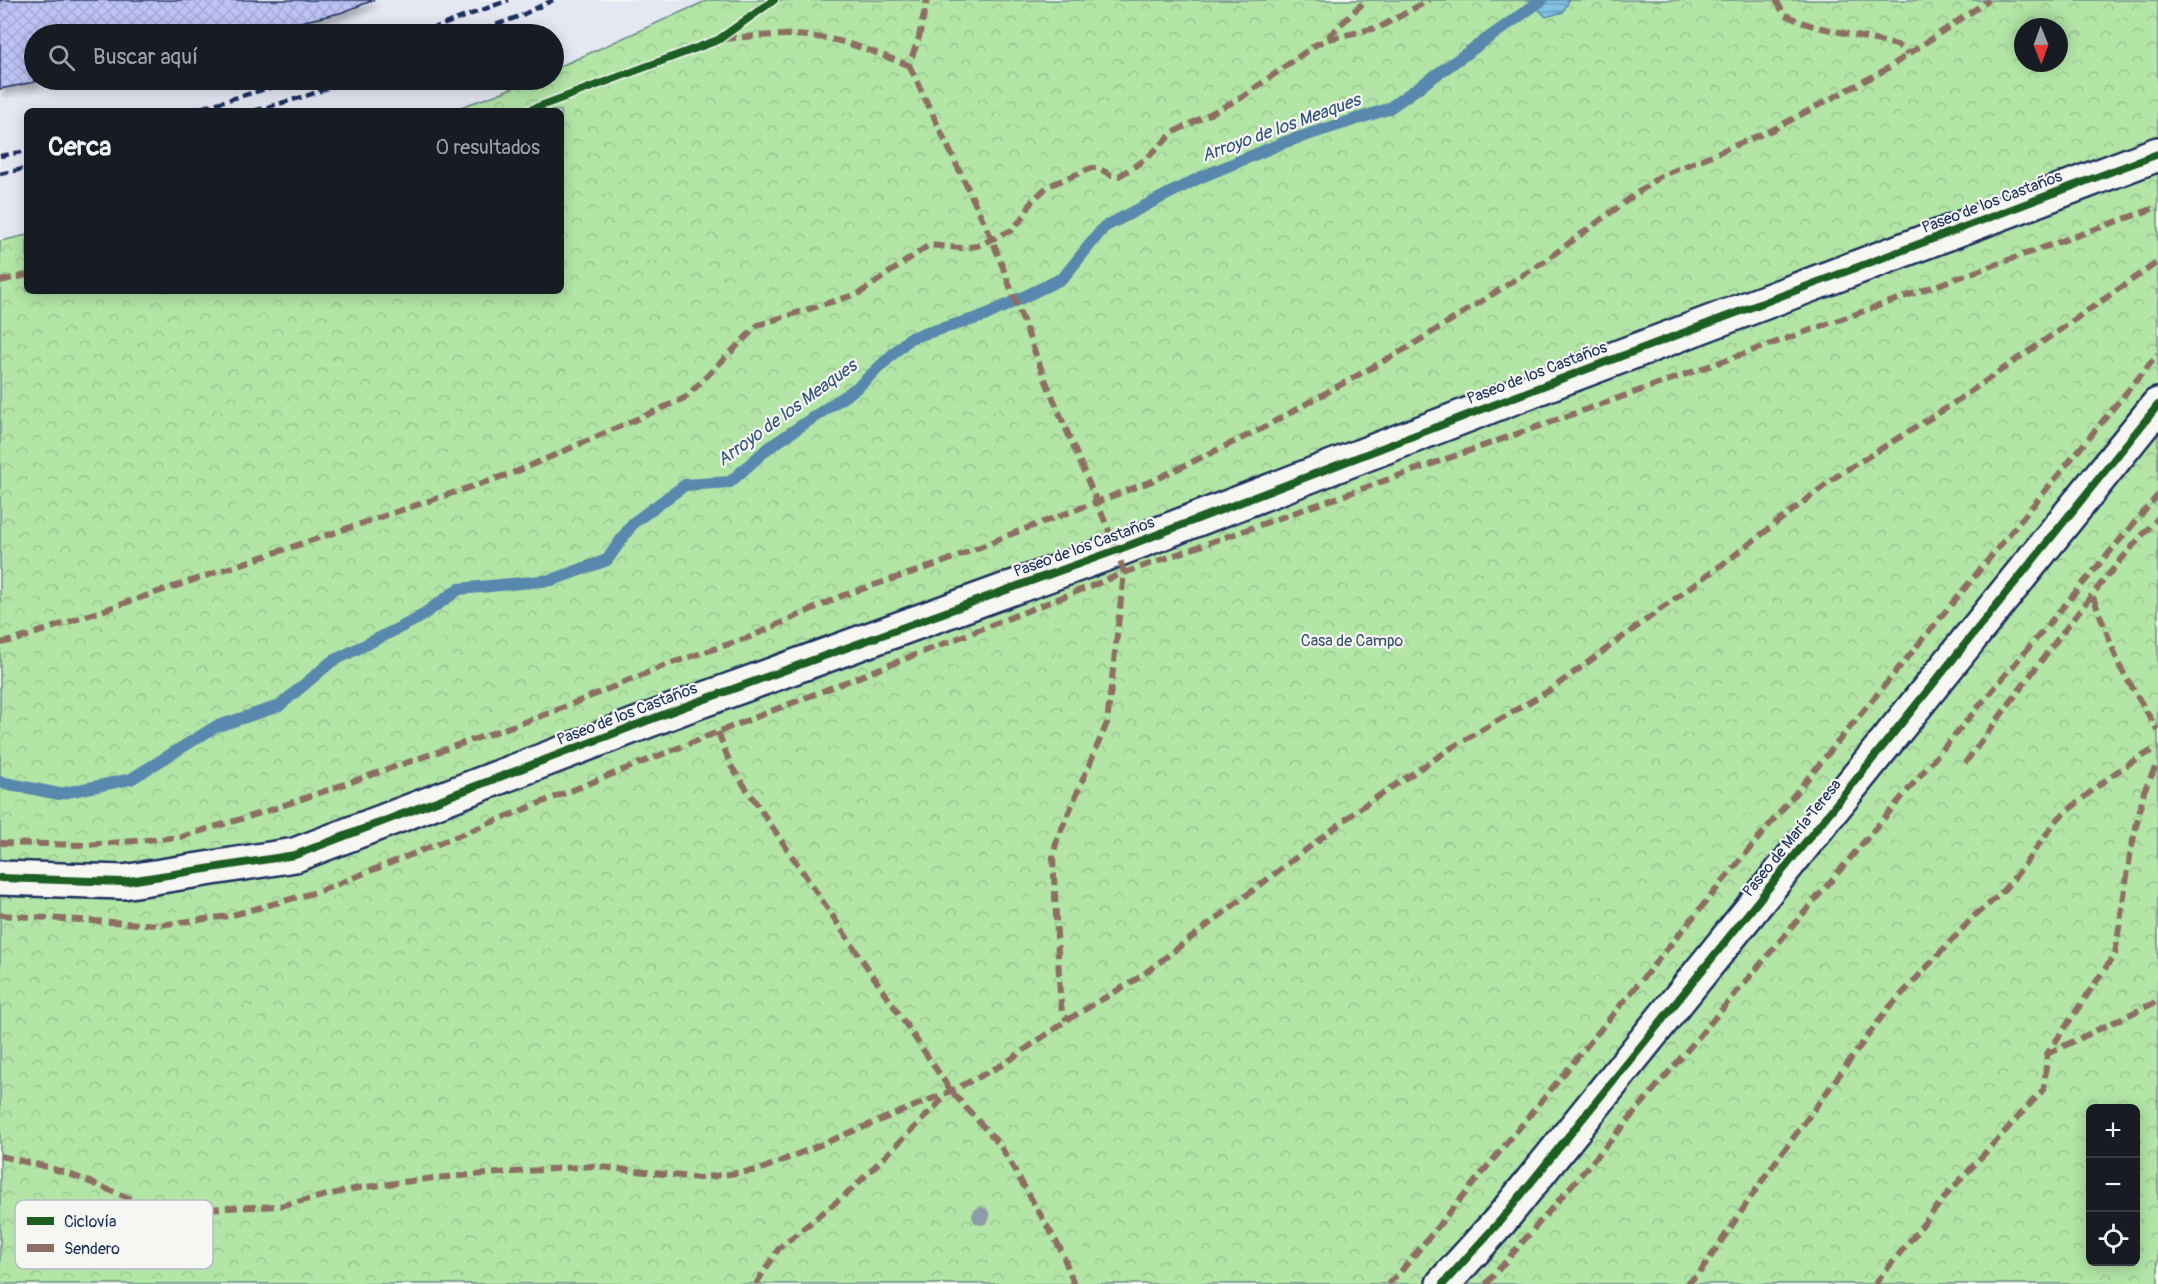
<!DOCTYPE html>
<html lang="es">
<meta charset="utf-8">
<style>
body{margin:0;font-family:Pangolin,sans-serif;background:#20242c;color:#f1f3f6}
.controls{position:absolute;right:18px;bottom:18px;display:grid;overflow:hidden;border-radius:9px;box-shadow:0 3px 15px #0003}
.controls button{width:54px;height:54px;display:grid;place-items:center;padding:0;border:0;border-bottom:2px solid #363941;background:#171b24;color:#f1f3f6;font:30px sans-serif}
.compass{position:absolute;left:2014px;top:18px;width:54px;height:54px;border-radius:50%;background:#171b24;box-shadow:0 3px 15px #0003;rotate:179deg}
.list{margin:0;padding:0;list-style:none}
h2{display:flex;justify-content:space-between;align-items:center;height:78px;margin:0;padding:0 24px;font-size:26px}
h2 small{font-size:20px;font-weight:400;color:#9ea1a6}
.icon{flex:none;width:33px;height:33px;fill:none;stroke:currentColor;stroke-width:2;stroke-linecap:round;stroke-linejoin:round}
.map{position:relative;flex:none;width:2158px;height:1284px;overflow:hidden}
.search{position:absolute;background:#171b24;box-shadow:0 3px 15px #0003;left:24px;top:24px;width:540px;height:66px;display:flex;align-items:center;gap:15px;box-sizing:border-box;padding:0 21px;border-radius:33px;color:#9ea1a6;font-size:22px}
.panel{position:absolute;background:#171b24;box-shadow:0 3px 15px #0003;left:24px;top:108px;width:540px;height:186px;border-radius:9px}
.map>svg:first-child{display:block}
</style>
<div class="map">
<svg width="2158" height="1284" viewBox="0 0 2158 1284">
<defs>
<pattern id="forest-crowns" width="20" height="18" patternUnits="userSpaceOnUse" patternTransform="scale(1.5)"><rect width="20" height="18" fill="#b2e5a6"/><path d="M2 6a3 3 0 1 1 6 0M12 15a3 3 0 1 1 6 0" fill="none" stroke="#98c591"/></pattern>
<pattern id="water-rules" width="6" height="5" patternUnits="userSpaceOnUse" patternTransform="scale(1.5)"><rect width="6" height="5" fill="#82c4e3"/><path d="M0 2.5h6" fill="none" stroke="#6aa0bb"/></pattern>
<pattern id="building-cross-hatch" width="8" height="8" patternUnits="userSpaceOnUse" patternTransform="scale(1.5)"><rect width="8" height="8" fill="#bec3f4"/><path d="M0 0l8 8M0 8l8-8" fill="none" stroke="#a3a8d4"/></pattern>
<filter id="shadow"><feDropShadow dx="3.5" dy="6" stdDeviation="3" flood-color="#0004"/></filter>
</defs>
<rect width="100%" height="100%" fill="#f6f6f2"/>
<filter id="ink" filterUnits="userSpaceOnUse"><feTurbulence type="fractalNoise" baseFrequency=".0167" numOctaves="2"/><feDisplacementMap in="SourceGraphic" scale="12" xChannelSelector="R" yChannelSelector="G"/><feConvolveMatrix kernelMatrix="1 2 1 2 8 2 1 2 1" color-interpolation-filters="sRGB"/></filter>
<g filter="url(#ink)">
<path fill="#e5e7f3" d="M0 0H708L554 69V34H34V80H530L498 94 449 111H27V235L0 240Z"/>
<path fill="url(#forest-crowns)" stroke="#668a82" stroke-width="1.5" fill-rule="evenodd" d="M708 0H2158V1284H0V241L27 235V291H561V111H449L498 94 530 80H554V69ZM2023 27H2059V63H2023ZM2090 1108H2136V1262H2090Z"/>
<path fill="url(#water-rules)" stroke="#5988ae" stroke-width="1.5" d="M1530 0H1569L1563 12 1546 17Z"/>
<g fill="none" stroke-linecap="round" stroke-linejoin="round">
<path stroke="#5988ae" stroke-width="12" d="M0 782 59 794 131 779 215 727 279 706 331 662 417 619 459 589 552 580 607 560 633 523 685 485 730 482 767 449 858 387 910 338 984 316 1063 278 1104 227 1199 178 1285 142 1388 109 1542 0"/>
</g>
<path fill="url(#building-cross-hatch)" stroke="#1b2f5e" stroke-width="1.5" filter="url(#shadow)" d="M0 0H374L340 13 248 34H34V80H44L0 89Z"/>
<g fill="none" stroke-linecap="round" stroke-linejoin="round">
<g stroke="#1b2f5e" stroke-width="38">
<path id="minor" d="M0 878 123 882 295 855 686 706 1117 550 1566 377 2158 154
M1443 1284 1500 1221 2158 405"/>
</g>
<use href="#minor" stroke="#f6f6f2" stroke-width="33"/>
<path stroke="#1b2f5e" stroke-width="4.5" stroke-dasharray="9 4.5" stroke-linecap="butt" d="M418 34 509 0
M471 34 520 16 553 0
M190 111 296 80
M254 111 306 96 350 80
M0 156 27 151
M0 174 27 168"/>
<path stroke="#8d6e63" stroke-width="6" stroke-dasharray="12 6" stroke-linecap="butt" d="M1776 0 1784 14 1798 21 1813 26 1897 45 1908 54
M1328 37 1366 0
M724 39C755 36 786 33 816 37 848 40 879 55 909 65L919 37 927 0
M909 65 992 239 1045 379 1117 550 1124 573 1107 723 1057 840 1053 856 1060 995 1062 1012 1067 1020
M0 281 27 275
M2093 597 2120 667 2158 731
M0 643 15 640 518 471 685 398 758 325 860 293 929 245 960 248 977 246 1012 230 1025 215 1032 201 1048 186 1092 168H1098L1111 175 1119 176 1146 159 1174 132 1241 98 1315 45 1329 39 1380 27 1429 0
M718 732 731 766 951 1091 1000 1145 1061 1250 1074 1284
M1965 763C2027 681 2088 593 2158 518
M0 843 87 845 181 837 267 811 550 713 666 665 750 637 844 595 941 563 1014 533 1152 481 1259 430 1407 348 1542 263 1659 177 1772 130 1885 70 1989 0
M0 915 159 925 229 916 320 891 718 732 1124 573 2158 207
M2047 1054 2158 1001
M0 1156 48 1167 80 1178 136 1201 202 1209 279 1206 358 1188 434 1178 592 1166 699 1178 759 1170 951 1091 1004 1064 1067 1020 1140 977 1363 806 1456 745 1550 690 1731 558 1837 476 1945 409 2158 262
M756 1284 779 1248 850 1191 947 1095
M1388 1284 1402 1270 2158 354
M1486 1284 1618 1132 2158 495
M1686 1284 1699 1274 1766 1175 1886 1011 1976 914C2012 889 2031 853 2057 820 2064 812 2074 806 2082 799 2106 779 2129 761 2158 748
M1875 1284 1949 1192 2044 1089 2047 1054 2115 954 2131 850 2144 791 2158 762"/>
<g stroke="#f6f6f2" stroke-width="11">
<path id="cycleway" d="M527 111 718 40 774 0
M0 878 123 882 295 855 686 706 1117 550 1566 377 2158 154
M1443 1284 1500 1221 2158 405"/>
</g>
<use href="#cycleway" stroke="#1b5e20" stroke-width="8"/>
</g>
<circle fill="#8e9ca8" cx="981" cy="1216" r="9"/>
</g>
<g text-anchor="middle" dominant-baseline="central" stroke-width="4.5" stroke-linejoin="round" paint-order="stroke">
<g font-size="16" fill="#1b2f5e" stroke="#f6f6f2">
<text transform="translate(1992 202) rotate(-21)">Paseo de los Castaños</text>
<text transform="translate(1537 373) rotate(-21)">Paseo de los Castaños</text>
<text transform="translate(1084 547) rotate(-20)">Paseo de los Castaños</text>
<text transform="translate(627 714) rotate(-21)">Paseo de los Castaños</text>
<text transform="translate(1792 838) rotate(-51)">Paseo de María Teresa</text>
</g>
<g font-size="16" fill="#39536c" stroke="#f6f6f2">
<text x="1352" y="641">Casa de Campo</text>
</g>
<g font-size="18" font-style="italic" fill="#35547f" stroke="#f6f6f2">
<text transform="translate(1281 128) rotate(-20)">Arroyo de los Meaques</text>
<text transform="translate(787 413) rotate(-36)">Arroyo de los Meaques</text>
</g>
</g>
<rect x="15" y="1200" width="198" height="69" rx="9" fill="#f6f6f2" stroke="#b4bac6" stroke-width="1.5"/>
<rect x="27" y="1217" width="27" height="8" fill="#1b5e20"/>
<rect x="27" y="1244" width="27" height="8" fill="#8d6e63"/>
<g font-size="16" fill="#1b2f5e">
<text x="64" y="1227">Ciclovía</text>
<text x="64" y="1254">Sendero</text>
</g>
</svg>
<div class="controls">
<button>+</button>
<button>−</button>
<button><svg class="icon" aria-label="locate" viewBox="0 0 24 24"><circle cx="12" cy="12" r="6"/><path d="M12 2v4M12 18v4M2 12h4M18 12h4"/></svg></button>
</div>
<svg class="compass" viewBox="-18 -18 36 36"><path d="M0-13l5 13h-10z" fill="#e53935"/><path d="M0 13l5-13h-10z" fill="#9ea1a6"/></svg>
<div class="search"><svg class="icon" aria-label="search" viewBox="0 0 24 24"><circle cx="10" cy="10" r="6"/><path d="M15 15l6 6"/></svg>Buscar aquí</div>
<section class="panel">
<h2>Cerca<small>0 resultados</small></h2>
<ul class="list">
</ul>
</section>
</div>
